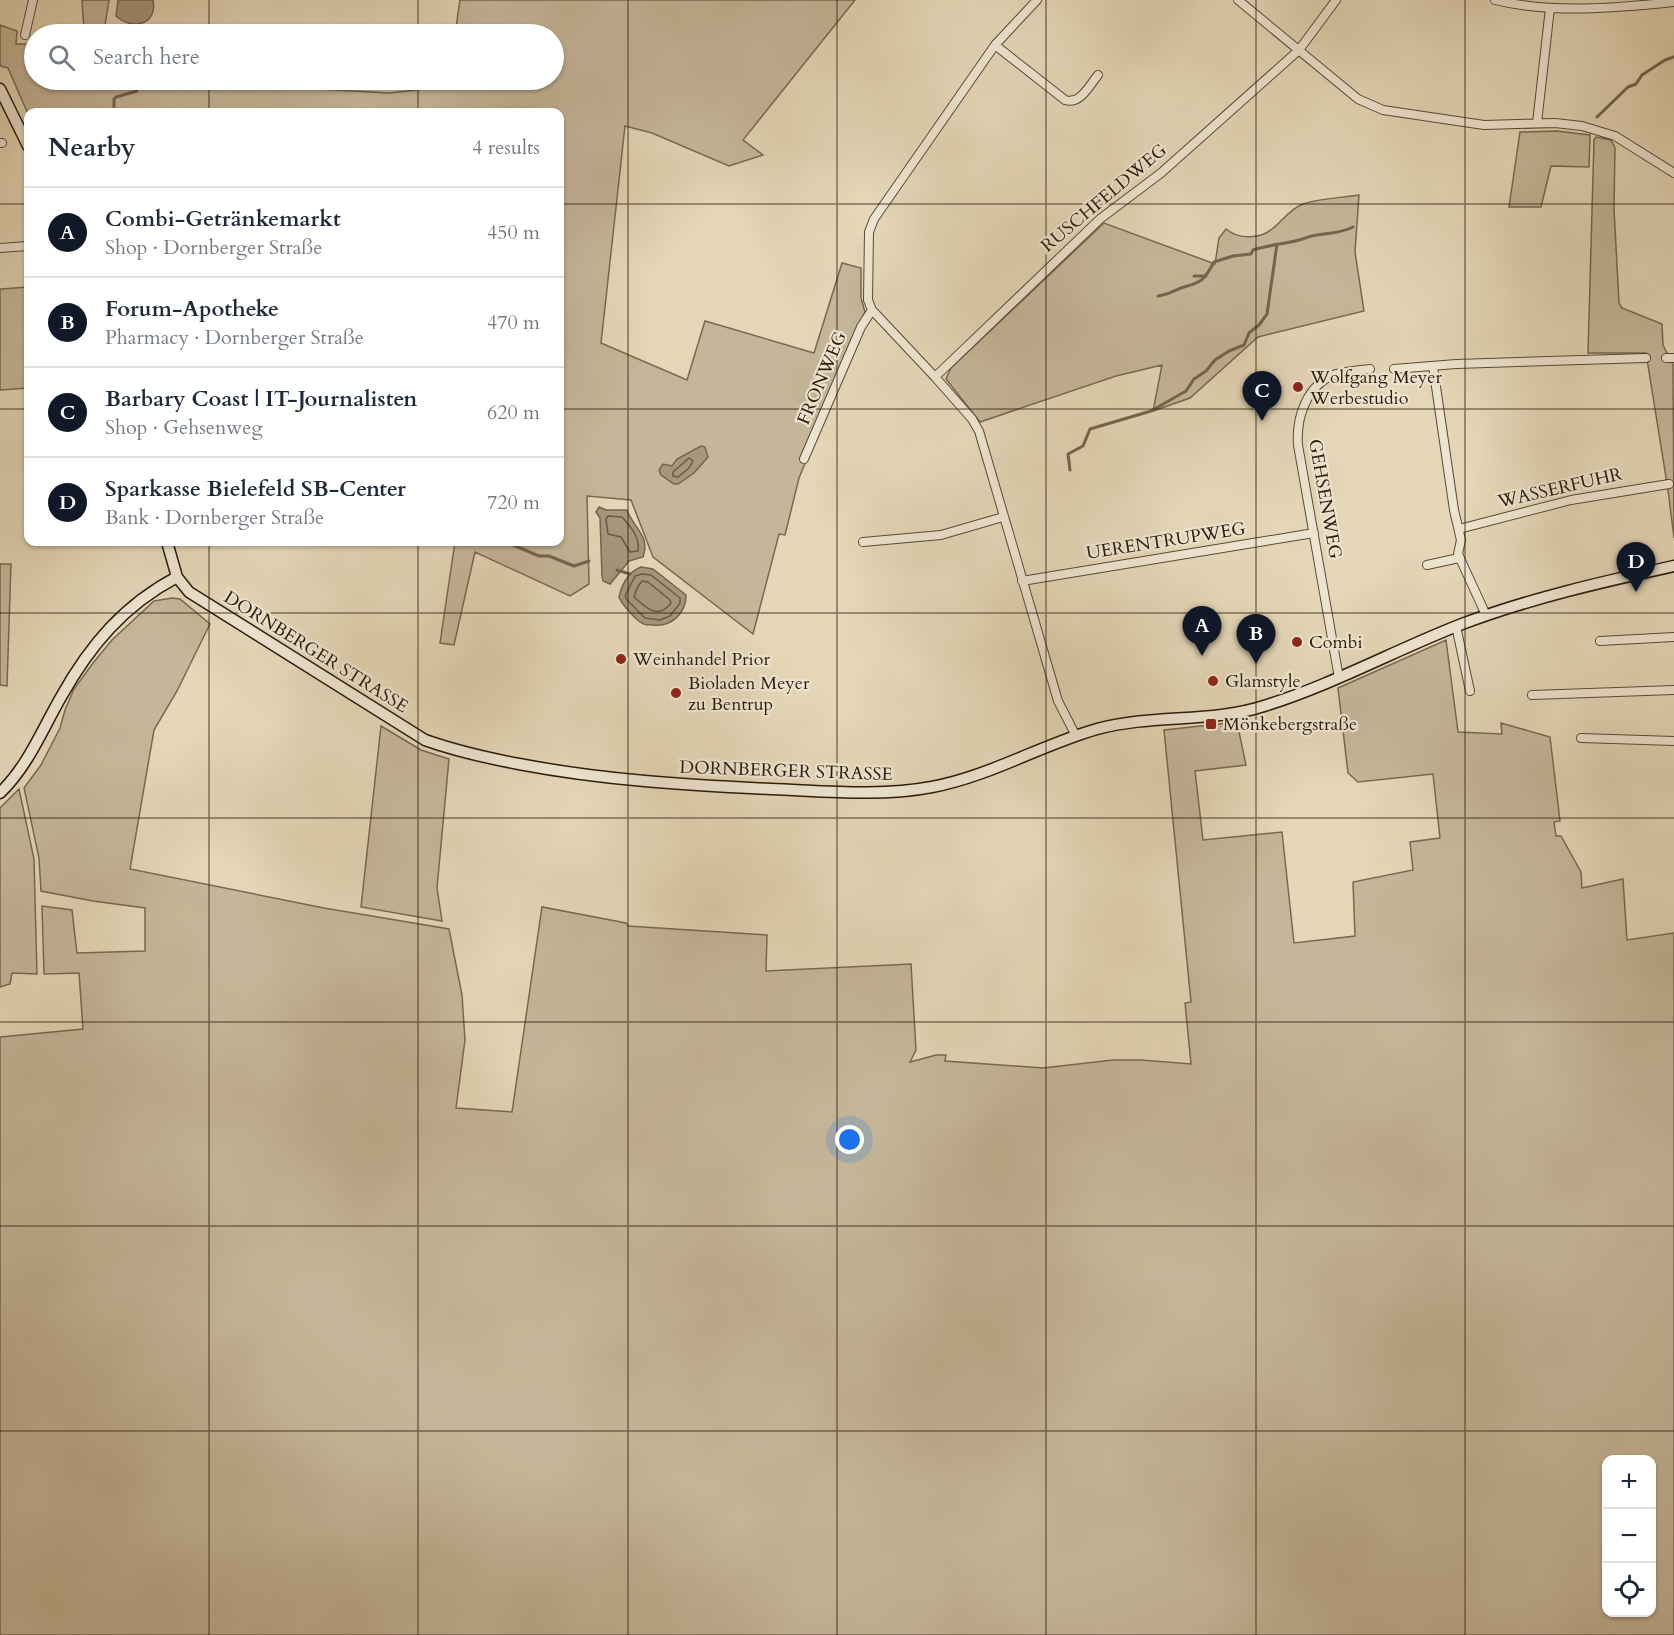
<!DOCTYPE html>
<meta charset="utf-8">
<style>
body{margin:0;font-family:Cardo,serif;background:#f2f2f3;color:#1f2937}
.controls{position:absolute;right:18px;bottom:18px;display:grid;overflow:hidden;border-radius:12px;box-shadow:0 2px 4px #0004}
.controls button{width:54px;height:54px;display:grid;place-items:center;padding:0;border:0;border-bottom:2px solid #e0e1e3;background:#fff;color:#1f2937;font:30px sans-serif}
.you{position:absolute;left:850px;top:1140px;width:21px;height:21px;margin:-15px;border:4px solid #fff;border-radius:50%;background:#1a73e8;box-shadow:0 0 0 9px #1a73e833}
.badge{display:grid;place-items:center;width:39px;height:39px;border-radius:50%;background:#111827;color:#fff;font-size:20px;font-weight:700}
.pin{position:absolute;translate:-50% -50px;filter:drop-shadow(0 2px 3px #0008)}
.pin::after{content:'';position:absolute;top:32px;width:21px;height:18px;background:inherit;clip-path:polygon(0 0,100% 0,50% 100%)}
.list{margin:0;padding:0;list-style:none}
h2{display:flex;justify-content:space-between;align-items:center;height:78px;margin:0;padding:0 24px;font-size:26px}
h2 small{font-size:20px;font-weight:400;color:#747a83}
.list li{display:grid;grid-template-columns:39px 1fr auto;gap:18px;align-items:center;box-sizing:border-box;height:90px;padding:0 24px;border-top:2px solid #e0e1e3}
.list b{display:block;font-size:22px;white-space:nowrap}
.list p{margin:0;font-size:20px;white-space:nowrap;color:#747a83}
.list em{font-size:20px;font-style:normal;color:#747a83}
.icon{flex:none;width:33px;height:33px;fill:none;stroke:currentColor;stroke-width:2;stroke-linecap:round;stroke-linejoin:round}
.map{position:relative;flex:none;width:1674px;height:1635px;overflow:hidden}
.search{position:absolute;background:#fff;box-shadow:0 2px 4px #0004;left:24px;top:24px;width:540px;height:66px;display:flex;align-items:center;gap:15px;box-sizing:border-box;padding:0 21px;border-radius:33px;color:#747a83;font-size:22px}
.panel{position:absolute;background:#fff;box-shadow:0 2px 4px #0004;left:24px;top:108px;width:540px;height:438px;border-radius:12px}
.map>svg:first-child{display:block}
</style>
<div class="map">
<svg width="1674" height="1635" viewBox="0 0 1674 1635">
<rect width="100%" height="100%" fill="#e4d6b6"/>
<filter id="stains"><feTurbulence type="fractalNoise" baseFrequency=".00333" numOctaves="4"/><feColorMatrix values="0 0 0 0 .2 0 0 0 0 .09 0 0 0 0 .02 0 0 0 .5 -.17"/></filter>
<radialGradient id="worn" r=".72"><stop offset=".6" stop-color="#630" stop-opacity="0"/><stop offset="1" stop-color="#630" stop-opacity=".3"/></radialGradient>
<path fill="#c5b699" stroke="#786852" stroke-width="1.5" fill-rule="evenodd" d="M82 0H109L104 31 84 30Z
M460 0H855L743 140 763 155 729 166 652 133 625 126 601 343 687 380 705 321 814 353 842 263 861 268V298L865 312 801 462 806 461 799 478 785 535 779 534 753 634 653 557 631 500 587 496 589 584 570 596 475 552 454 645 440 643 455 542H560V112H28V114L8 68 1 66 0 64V25L17 31 16 44H34V80H179L188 82 390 93 449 86 450 80H554V34H455Z
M1557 131 1590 135 1589 167 1551 166 1541 207H1509L1520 132Z
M1596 137 1611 140 1615 148 1614 209 1619 303 1622 308 1662 324 1663 345 1673 365 1674 538 1668 490 1646 353H1588L1594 140Z
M1359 195 1355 252 1364 311 1258 337 1190 398 1153 411 1162 365 1116 376 980 422 946 379 951 368 1104 223 1215 264 1219 238 1226 229C1237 238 1253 239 1266 233 1280 226 1287 210 1303 204 1320 198 1341 198 1359 195Z
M28 287V388L0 390V289Z
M0 564H11L7 686 0 685Z
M172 598 180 599 210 624 177 691 154 730 130 869 324 908 449 929 462 995 465 1040 456 1108 512 1112 542 907 626 923 628 926 767 935 766 971 911 964 916 1050 910 1062 936 1055H946L945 1061 1043 1068 1113 1060H1141L1191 1064 1185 1003 1191 1002 1164 730 1237 722 1246 765 1195 771 1203 840 1282 832 1294 943 1355 936 1353 882 1413 870 1410 842 1440 838 1433 774 1358 782 1348 773 1338 688 1446 640 1458 732 1502 734 1501 723 1550 737 1560 821 1554 822 1556 836H1561L1581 872 1582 888 1623 879 1627 940 1674 933V1635H0V1037L83 1029 79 973 44 974 42 906 72 910 77 953 145 951V908L93 901 41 891 39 858 24 788 41 765 60 728 65 710 74 689 93 663 112 640 154 601ZM1606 1460H1652V1612H1606Z
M381 726 421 750 449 759 437 888 442 921 361 907Z
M19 789 34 859 37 974 12 973 10 984 0 987V808Z"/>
<path fill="#a5967c" stroke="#74644f" stroke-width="1.5" d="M118 0H153C158 25 132 31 116 16Z
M701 446 705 447 708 457 694 473 678 484H674L661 475 659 470 663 464 672 466 677 459Z
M599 507 606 510H627C632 526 651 536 643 557L629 561 610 584 603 581 602 576 600 518 596 512Z
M641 567 653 569 686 595C686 614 671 627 653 625 650 624 646 626 644 624 637 622 621 603 619 597 622 584 628 572 641 567Z"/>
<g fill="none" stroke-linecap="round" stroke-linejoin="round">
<path stroke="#685844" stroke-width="1.5" d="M689 458 693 461 689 468 678 477 673 476V472Z
M608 516 622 517C631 527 640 537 638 551L630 552 621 537 608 534 606 519Z
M642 574 651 575 680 598V603L670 616 660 620 645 618 627 600 625 596 635 576Z
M642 581 648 582 670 600 671 603C658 620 646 608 634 597L637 588Z"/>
<path stroke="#74644f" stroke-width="3" d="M114 112V99L116 97 137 91 135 80
M1597 117 1628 87 1636 84 1642 75 1665 60 1674 57
M1194 276H1206
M1158 296C1168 295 1173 291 1181 288 1202 282 1204 281 1214 262L1233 256 1251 254 1253 250C1268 245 1284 244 1299 240 1305 239 1311 235 1317 235 1330 233 1342 233 1353 227
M1070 470 1068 454 1083 446 1090 429 1151 411 1186 391 1194 379 1206 371 1215 360 1229 351 1244 345 1249 333 1259 325 1267 314 1277 244
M506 542 539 556H549L574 566 589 561
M617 570 630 574"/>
<g stroke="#594936" stroke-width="10">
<path id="street" d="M1037 0 995 45 874 219 869 232 868 300 872 310 935 377 972 419 979 431 1058 701 1076 736
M1238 0 1358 99 1383 110 1484 125 1555 123 1582 126 1615 136 1674 173
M1495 0C1552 14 1616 8 1674 2
M25 35 33 0
M995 45 1065 100C1080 105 1089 86 1098 75
M1537 123 1550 8
M0 143H2
M0 248 28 246
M1666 358H1674
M1433 366 1454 510 1461 540 1458 554 1486 615
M1394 369 1456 364 1646 358
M935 377 1100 219 1161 173 1299 50 1336 0
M804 459 861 327 872 310
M1459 529 1571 500 1669 484
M863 542 941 535 1003 517
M1427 565 1459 558
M1022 581 1314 533
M1456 626 1470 691
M1600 641 1674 637
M1339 678 1298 445C1296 417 1307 384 1336 374 1347 371 1359 370 1370 369
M1532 695 1674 690
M1581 738 1674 741"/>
</g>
<g stroke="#2b1a0b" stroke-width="13">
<path id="secondary" d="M0 89 28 146
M167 542 177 577 189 592 425 740C456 751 487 758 519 764 603 780 686 785 771 789 824 791 879 797 932 787 990 776 1041 745 1097 729 1151 714 1212 723 1264 706 1332 685 1395 650 1462 624 1531 598 1602 582 1674 566
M0 793C28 766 42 730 61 697 90 645 124 605 177 577"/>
</g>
<use href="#street" stroke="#ede4d0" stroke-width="8"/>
<use href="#secondary" stroke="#ede4d0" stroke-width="10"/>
</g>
<path fill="none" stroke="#2b1a0b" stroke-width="1.5" stroke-opacity="0.55" d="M209 0V34M418 0V34M628 0V1635M837 0V1635M1046 0V1635M1256 0V1635M1465 0V1635M209 80V112M418 80V112M0 204H28M560 204H1674M0 409H28M560 409H1674M209 542V1635M418 542V1635M0 613H1674M0 818H1674M0 1022H1674M0 1226H1674M0 1431H1674"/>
<g fill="#8f2418" stroke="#ede4d0" stroke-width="2">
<circle cx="1298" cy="387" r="6"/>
<circle cx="1297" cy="642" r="6"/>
<circle cx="621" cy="659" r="6"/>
<circle cx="1213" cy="681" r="6"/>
<circle cx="676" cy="693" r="6"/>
<rect x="1205" y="718" width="12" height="12" rx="3"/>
</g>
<g text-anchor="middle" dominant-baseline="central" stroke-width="4.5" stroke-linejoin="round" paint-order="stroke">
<g font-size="18" fill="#2b1a0b" stroke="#ede4d0">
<text transform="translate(1104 198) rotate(-40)">RUSCHFELDWEG</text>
<text transform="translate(822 378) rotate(-67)">FRONWEG</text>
<text transform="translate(1560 488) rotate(-13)">WASSERFUHR</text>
<text transform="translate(1325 499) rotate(80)">GEHSENWEG</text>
<text transform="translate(1166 541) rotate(-9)">UERENTRUPWEG</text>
<text transform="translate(316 652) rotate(32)">DORNBERGER STRASSE</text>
<text transform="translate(786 771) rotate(2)">DORNBERGER STRASSE</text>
</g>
<g font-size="18" fill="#2b1a0b" stroke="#ede4d0" text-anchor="start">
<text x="1310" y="377">Wolfgang Meyer<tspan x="1310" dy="21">Werbestudio</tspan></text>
<text x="1309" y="642">Combi</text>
<text x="633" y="659">Weinhandel Prior</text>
<text x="1225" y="681">Glamstyle</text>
<text x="688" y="683">Bioladen Meyer<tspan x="688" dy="21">zu Bentrup</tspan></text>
<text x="1223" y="724">Mönkebergstraße</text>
</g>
</g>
<rect width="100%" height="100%" filter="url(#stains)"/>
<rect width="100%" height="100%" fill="url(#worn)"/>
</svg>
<div class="controls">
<button>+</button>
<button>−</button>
<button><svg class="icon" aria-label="locate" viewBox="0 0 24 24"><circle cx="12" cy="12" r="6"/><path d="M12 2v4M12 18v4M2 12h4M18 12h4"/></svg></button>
</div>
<div class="you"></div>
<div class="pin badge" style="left:1202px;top:656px">A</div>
<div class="pin badge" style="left:1256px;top:664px">B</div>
<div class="pin badge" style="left:1262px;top:421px">C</div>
<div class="pin badge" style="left:1636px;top:592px">D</div>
<div class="search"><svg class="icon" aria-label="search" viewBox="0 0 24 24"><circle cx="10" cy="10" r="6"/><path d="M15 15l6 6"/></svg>Search here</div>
<section class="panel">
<h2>Nearby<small>4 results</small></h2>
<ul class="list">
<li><span class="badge">A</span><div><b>Combi-Getränkemarkt</b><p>Shop · Dornberger Straße</p></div><em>450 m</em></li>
<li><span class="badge">B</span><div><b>Forum-Apotheke</b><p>Pharmacy · Dornberger Straße</p></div><em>470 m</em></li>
<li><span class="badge">C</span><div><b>Barbary Coast | IT-Journalisten</b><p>Shop · Gehsenweg</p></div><em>620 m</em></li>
<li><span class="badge">D</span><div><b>Sparkasse Bielefeld SB-Center</b><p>Bank · Dornberger Straße</p></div><em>720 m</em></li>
</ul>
</section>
</div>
